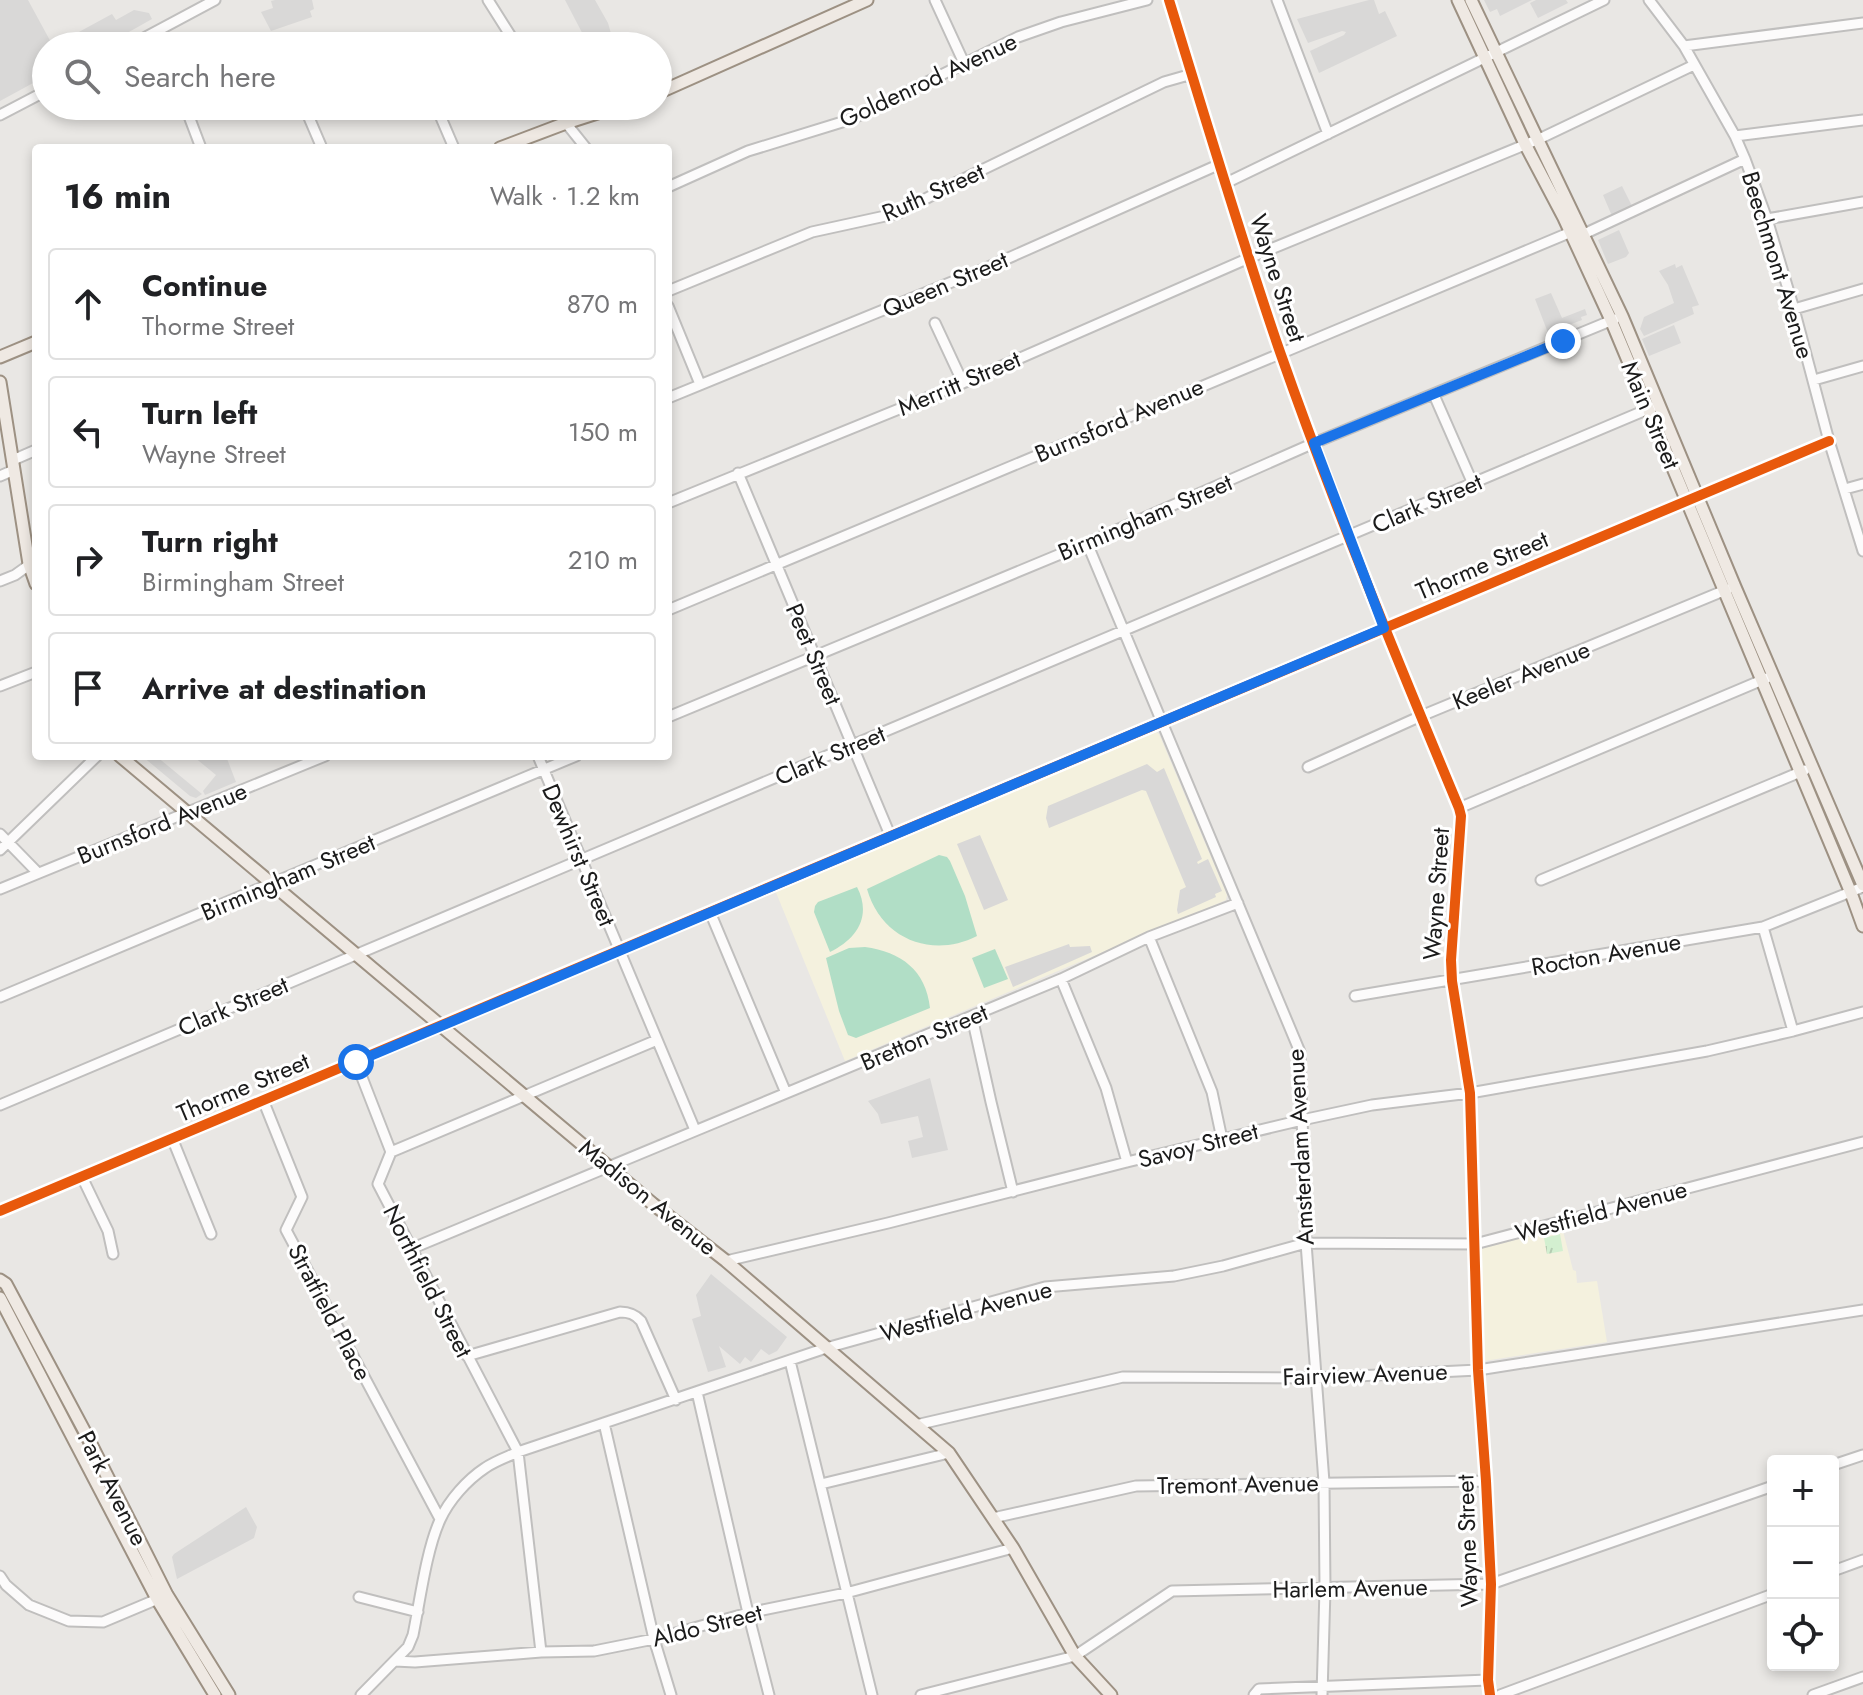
<!DOCTYPE html>
<meta charset="utf-8">
<style>
body{margin:0;font-family:Jost,sans-serif;background:#f2f2f2;color:#202124}
.controls{position:absolute;right:24px;bottom:24px;display:grid;overflow:hidden;border-radius:8px;box-shadow:0 4px 12px #0003}
.controls button{width:72px;height:72px;display:grid;place-items:center;padding:0;border:0;border-bottom:2px solid #e0e0e0;background:#fff;color:#202124;font:40px sans-serif}
.stop{position:absolute;width:24px;height:24px;margin:-18px;border:6px solid #1a73e8;border-radius:50%;background:#fff}
.stop.end{background:#1a73e8;border-color:#fff;box-shadow:0 2px 8px #0008}
.list{margin:0;padding:0;list-style:none}
h2{display:flex;justify-content:space-between;align-items:center;height:104px;margin:0;padding:0 32px;font-size:34px}
h2 small{font-size:26px;font-weight:400;color:#757577}
.list li{display:grid;grid-template-columns:52px 1fr auto;gap:24px;align-items:center;box-sizing:border-box;height:112px;margin:0 16px 16px;padding:0 16px;border:2px solid #e0e0e0;border-radius:8px}
.list b{display:block;font-size:30px;white-space:nowrap}
.list p{margin:0;font-size:26px;white-space:nowrap;color:#757577}
.list em{font-size:26px;font-style:normal;color:#757577}
.icon{flex:none;width:44px;height:44px;fill:none;stroke:currentColor;stroke-width:2;stroke-linecap:round;stroke-linejoin:round}
.map{position:relative;flex:none;width:1863px;height:1695px;overflow:hidden}
.search{position:absolute;background:#fff;box-shadow:0 4px 12px #0003;left:32px;top:32px;width:640px;height:88px;display:flex;align-items:center;gap:20px;box-sizing:border-box;padding:0 28px;border-radius:44px;color:#757577;font-size:30px}
.panel{position:absolute;background:#fff;box-shadow:0 4px 12px #0003;left:32px;top:144px;width:640px;height:616px;border-radius:8px}
.map>svg:first-child{display:block}
</style>
<div class="map">
<svg width="1863" height="1695" viewBox="0 0 1863 1695">
<defs>
<pattern id="park-tufts" width="24" height="20" patternUnits="userSpaceOnUse" patternTransform="scale(2)"><rect width="24" height="20" fill="#d3efd0"/><path d="M3 7l-1-3M5 7V3M7 7l1-3M15 17l-1-3M17 17v-4M19 17l1-3" fill="none" stroke="#b5ccb2"/></pattern>
</defs>
<rect width="100%" height="100%" fill="#e9e7e4"/>
<path fill="#f4f1de" d="M1155 731 1159 734 1227 895 1226 900 845 1061 775 890Z
M1562 1227 1573 1270 1576 1271 1577 1283 1597 1281 1607 1342 1484 1361 1480 1249Z"/>
<path fill="url(#park-tufts)" d="M1560 1234 1563 1251 1547 1254 1544 1238Z"/>
<path fill="#b1dec6" d="M939 855 947 857 950 861 965 896 977 936C932 959 881 939 867 889Z
M857 887C872 916 857 939 830 952L814 912 815 906 818 902Z
M865 947C901 952 926 970 930 1008L856 1038 848 1035 839 1011 826 958 849 948Z
M995 949 1008 979 984 988 972 958Z"/>
<path fill="#d9d8d7" d="M0 0H28L53 46 112 14 116 20 134 10 149 13 152 19 104 46H46V76L0 101Z
M275 0H312L314 9 310 11 312 17 271 31 261 12 273 8 271 1Z
M565 0H595L608 23 612 37 606 40 608 46H589Z
M1369 0H1374L1379 14 1385 11 1397 36 1319 73 1310 51 1344 35 1346 32 1342 31 1308 43 1297 19Z
M1484 0H1532L1500 16 1497 9 1490 12Z
M1536 0H1566L1568 3 1538 18 1530 3Z
M1622 186 1632 206 1612 216 1603 195Z
M1619 230 1629 253 1626 257 1608 264 1598 240Z
M1675 264 1676 268 1682 265 1699 305 1692 307 1694 314 1644 336 1640 329 1644 317 1674 303 1668 285 1659 271Z
M1551 293 1562 318 1585 309 1587 315 1581 317 1582 320 1548 333 1535 299Z
M1674 325 1681 343 1649 356 1642 339Z
M142 756H156L202 794 196 798 190 796Z
M196 756H226L236 782 205 795 203 791 216 775 194 757Z
M1147 764 1157 772 1164 768 1202 859 1197 862 1198 864 1208 859 1222 891 1215 894 1216 897 1178 914 1177 910 1180 890 1186 887 1146 791 1142 790 1049 828 1046 818 1048 806Z
M980 835 1008 900 984 910 957 844Z
M1069 944 1070 947 1090 946 1092 952 1013 987 1005 967Z
M930 1078 948 1150 912 1158 908 1141 923 1137 918 1116 881 1124 878 1114 868 1101Z
M711 1274 787 1337 777 1351 769 1355 761 1349 751 1362 745 1357 740 1364 719 1346 726 1367 708 1372 692 1319 701 1316 696 1295Z
M246 1507 257 1527 254 1538 177 1579 172 1557 174 1554Z"/>
<g fill="none" stroke-linecap="round" stroke-linejoin="round">
<g stroke="#c0bfbe" stroke-width="13">
<path id="minor" d="M488 0 517 46
M935 0 964 63
M1169 0C1205 117 1240 236 1280 352 1334 506 1396 657 1459 808L1461 816 1451 960 1452 981 1470 1093 1478 1370 1486 1481 1491 1584 1488 1680 1490 1695
M1277 0 1328 134
M1649 0 1684 46 1735 136 1745 159 1767 219 1794 309 1829 441 1863 551
M129 46 215 0
M1684 46 1863 23
M304 106 322 148
M436 106 454 148
M555 106 566 123 586 148
M187 111 201 148
M0 115 46 91
M1735 136 1863 120
M1226 183 1604 0
M668 187 748 151 852 119 1018 37 1061 22 1147 0
M1767 219 1863 202
M668 291 812 232 899 213 957 182 1164 82 1192 74
M668 306 700 384
M1794 309 1863 289
M935 323 963 383
M1814 380 1863 366
M1434 395 1473 484
M668 398 986 268 1220 164
M13 460 36 450
M738 473 890 835
M0 476 14 470
M1845 489 1863 484
M668 503 963 383 1249 258 1539 139 1694 65
M1087 543 1300 1052 1306 1243 1324 1482 1325 1589 1322 1695
M0 581 15 575 36 560
M668 610 1571 232 1584 234 1745 159
M0 686 36 672
M668 717 1087 543 1314 443 1615 319
M538 756 695 1130
M1308 767 1421 716 1728 589
M1459 808 1767 678
M0 834 38 873
M0 850 97 756
M1541 880 1805 770
M0 889 325 756
M710 912 786 1093
M1763 927 1793 1031
M1149 937 1212 1092 1222 1139
M1061 979 1106 1088 1127 1162
M1355 996 1763 927 1863 887
M0 997 576 756
M972 1017 991 1102 1013 1192
M356 1062 391 1152 378 1184 518 1452 541 1652
M263 1100 302 1197 286 1230 440 1519
M0 1105 1653 407
M172 1138 211 1234
M391 1152 657 1040
M82 1177 108 1231 113 1254
M0 1211 1829 441
M413 1248 1061 979 1149 937 1238 903
M726 1261 888 1223 1127 1162 1302 1120 1372 1105 1470 1093 1707 1051 1793 1031 1863 1012
M467 1356 620 1312C629 1312 635 1314 641 1321L676 1400
M790 1361 872 1695
M697 1392 748 1613 769 1695
M604 1423 654 1639 671 1695
M916 1425 1123 1377 1317 1378 1478 1370 1863 1310
M1833 1465 1863 1455
M821 1484 949 1453
M993 1518 1136 1486 1486 1481
M1833 1571 1863 1560
M0 1576 6 1585 29 1605 69 1621 103 1622 160 1598
M359 1597 418 1612
M395 1661 415 1662 541 1652 594 1651 654 1639 748 1613 846 1593 1013 1548
M361 1695 408 1647 413 1635C420 1601 426 1551 440 1520 449 1500 467 1480 485 1468 495 1461 507 1457 518 1452L826 1348 1045 1287 1174 1276 1223 1266 1306 1243 1475 1244 1863 1142
M921 1695 1075 1656 1172 1591 1491 1584 1773 1486
M1254 1695 1259 1689 1488 1680
M1500 1695 1773 1594
M1813 1695 1863 1677"/>
</g>
<g stroke="#9d9183" stroke-width="15">
<path id="major" d="M1458 0 1525 144 1564 218 1611 320 1851 893 1863 926
M1471 0 1622 316 1735 587 1863 885
M658 93 867 0
M500 148 566 123 619 106
M0 357 36 342
M0 382 29 564 36 584
M120 756 653 1204 726 1261 949 1453 1013 1548 1075 1656 1111 1695
M0 1280 6 1284 86 1434 167 1595 229 1695
M0 1298 157 1599 215 1695"/>
</g>
<use href="#minor" stroke="#fcfbfb" stroke-width="9"/>
<use href="#major" stroke="#efe9e3" stroke-width="11"/>
<g stroke="#fff" stroke-width="15">
<path id="cycleway" d="M1169 0C1205 117 1240 236 1280 352 1334 506 1396 657 1459 808L1461 816 1451 960 1452 981 1470 1093 1478 1370 1486 1481 1491 1584 1488 1680 1490 1695
M0 1211 1829 441"/>
</g>
<use href="#cycleway" stroke="#e8590c" stroke-width="10"/>
</g>
<g fill="none" stroke-linecap="round" stroke-linejoin="round">
<path stroke="#1a73e8" stroke-width="10" d="M356 1062 1384 628 1314 443 1563 341"/>
</g>
<g text-anchor="middle" dominant-baseline="central" stroke-width="6" stroke-linejoin="round" paint-order="stroke">
<g font-size="24" fill="#1b1b1b" stroke="#fff">
<text transform="translate(928 80) rotate(-25)">Goldenrod Avenue</text>
<text transform="translate(933 192) rotate(-24)">Ruth Street</text>
<text transform="translate(1778 265) rotate(73)">Beechmont Avenue</text>
<text transform="translate(1278 278) rotate(72)">Wayne Street</text>
<text transform="translate(945 284) rotate(-23)">Queen Street</text>
<text transform="translate(959 383) rotate(-23)">Merritt Street</text>
<text transform="translate(1651 415) rotate(67)">Main Street</text>
<text transform="translate(1119 420) rotate(-23)">Burnsford Avenue</text>
<text transform="translate(1427 503) rotate(-23)">Clark Street</text>
<text transform="translate(1145 517) rotate(-23)">Birmingham Street</text>
<text transform="translate(1482 565) rotate(-23)">Thorme Street</text>
<text transform="translate(814 654) rotate(67)">Peet Street</text>
<text transform="translate(1521 675) rotate(-22)">Keeler Avenue</text>
<text transform="translate(830 755) rotate(-23)">Clark Street</text>
<text transform="translate(162 823) rotate(-22)">Burnsford Avenue</text>
<text transform="translate(579 855) rotate(67)">Dewhirst Street</text>
<text transform="translate(288 877) rotate(-23)">Birmingham Street</text>
<text transform="translate(1436 894) rotate(-86)">Wayne Street</text>
<text transform="translate(1606 954) rotate(-10)">Rocton Avenue</text>
<text transform="translate(233 1006) rotate(-23)">Clark Street</text>
<text transform="translate(924 1037) rotate(-23)">Bretton Street</text>
<text transform="translate(243 1087) rotate(-23)">Thorme Street</text>
<text transform="translate(1198 1145) rotate(-14)">Savoy Street</text>
<text transform="translate(1300 1147) rotate(-93)">Amsterdam Avenue</text>
<text transform="translate(648 1197) rotate(39)">Madison Avenue</text>
<text transform="translate(1601 1211) rotate(-15)">Westfield Avenue</text>
<text transform="translate(428 1281) rotate(63)">Northfield Street</text>
<text transform="translate(966 1311) rotate(-15)">Westfield Avenue</text>
<text transform="translate(330 1312) rotate(62)">Stratfield Place</text>
<text transform="translate(1365 1374) rotate(-2)">Fairview Avenue</text>
<text transform="translate(1238 1484) rotate(-1)">Tremont Avenue</text>
<text transform="translate(113 1488) rotate(63)">Park Avenue</text>
<text transform="translate(1467 1541) rotate(-92)">Wayne Street</text>
<text transform="translate(1350 1588) rotate(-1)">Harlem Avenue</text>
<text transform="translate(707 1625) rotate(-14)">Aldo Street</text>
</g>
</g>
</svg>
<div class="controls">
<button>+</button>
<button>−</button>
<button><svg class="icon" aria-label="locate" viewBox="0 0 24 24"><circle cx="12" cy="12" r="6"/><path d="M12 2v4M12 18v4M2 12h4M18 12h4"/></svg></button>
</div>
<div class="stop" style="left:356px;top:1062px"></div>
<div class="stop end" style="left:1563px;top:341px"></div>
<div class="search"><svg class="icon" aria-label="search" viewBox="0 0 24 24"><circle cx="10" cy="10" r="6"/><path d="M15 15l6 6"/></svg>Search here</div>
<section class="panel">
<h2>16 min<small>Walk · 1.2 km</small></h2>
<ul class="list">
<li><svg class="icon" aria-label="ahead" viewBox="0 0 24 24"><path d="M12 20V5M6 11l6-6 6 6"/></svg><div><b>Continue</b><p>Thorme Street</p></div><em>870 m</em></li>
<li><svg class="icon" aria-label="left" viewBox="0 0 24 24"><path d="M17 20v-9H6M10 6l-5 5 5 5"/></svg><div><b>Turn left</b><p>Wayne Street</p></div><em>150 m</em></li>
<li><svg class="icon" aria-label="right" viewBox="0 0 24 24"><path d="M7 20v-9h11M14 6l5 5-5 5"/></svg><div><b>Turn right</b><p>Birmingham Street</p></div><em>210 m</em></li>
<li><svg class="icon" aria-label="arrive" viewBox="0 0 24 24"><path d="M6 21V4h12l-3 4 3 4H6"/></svg><div><b>Arrive at destination</b></div></li>
</ul>
</section>
</div>
